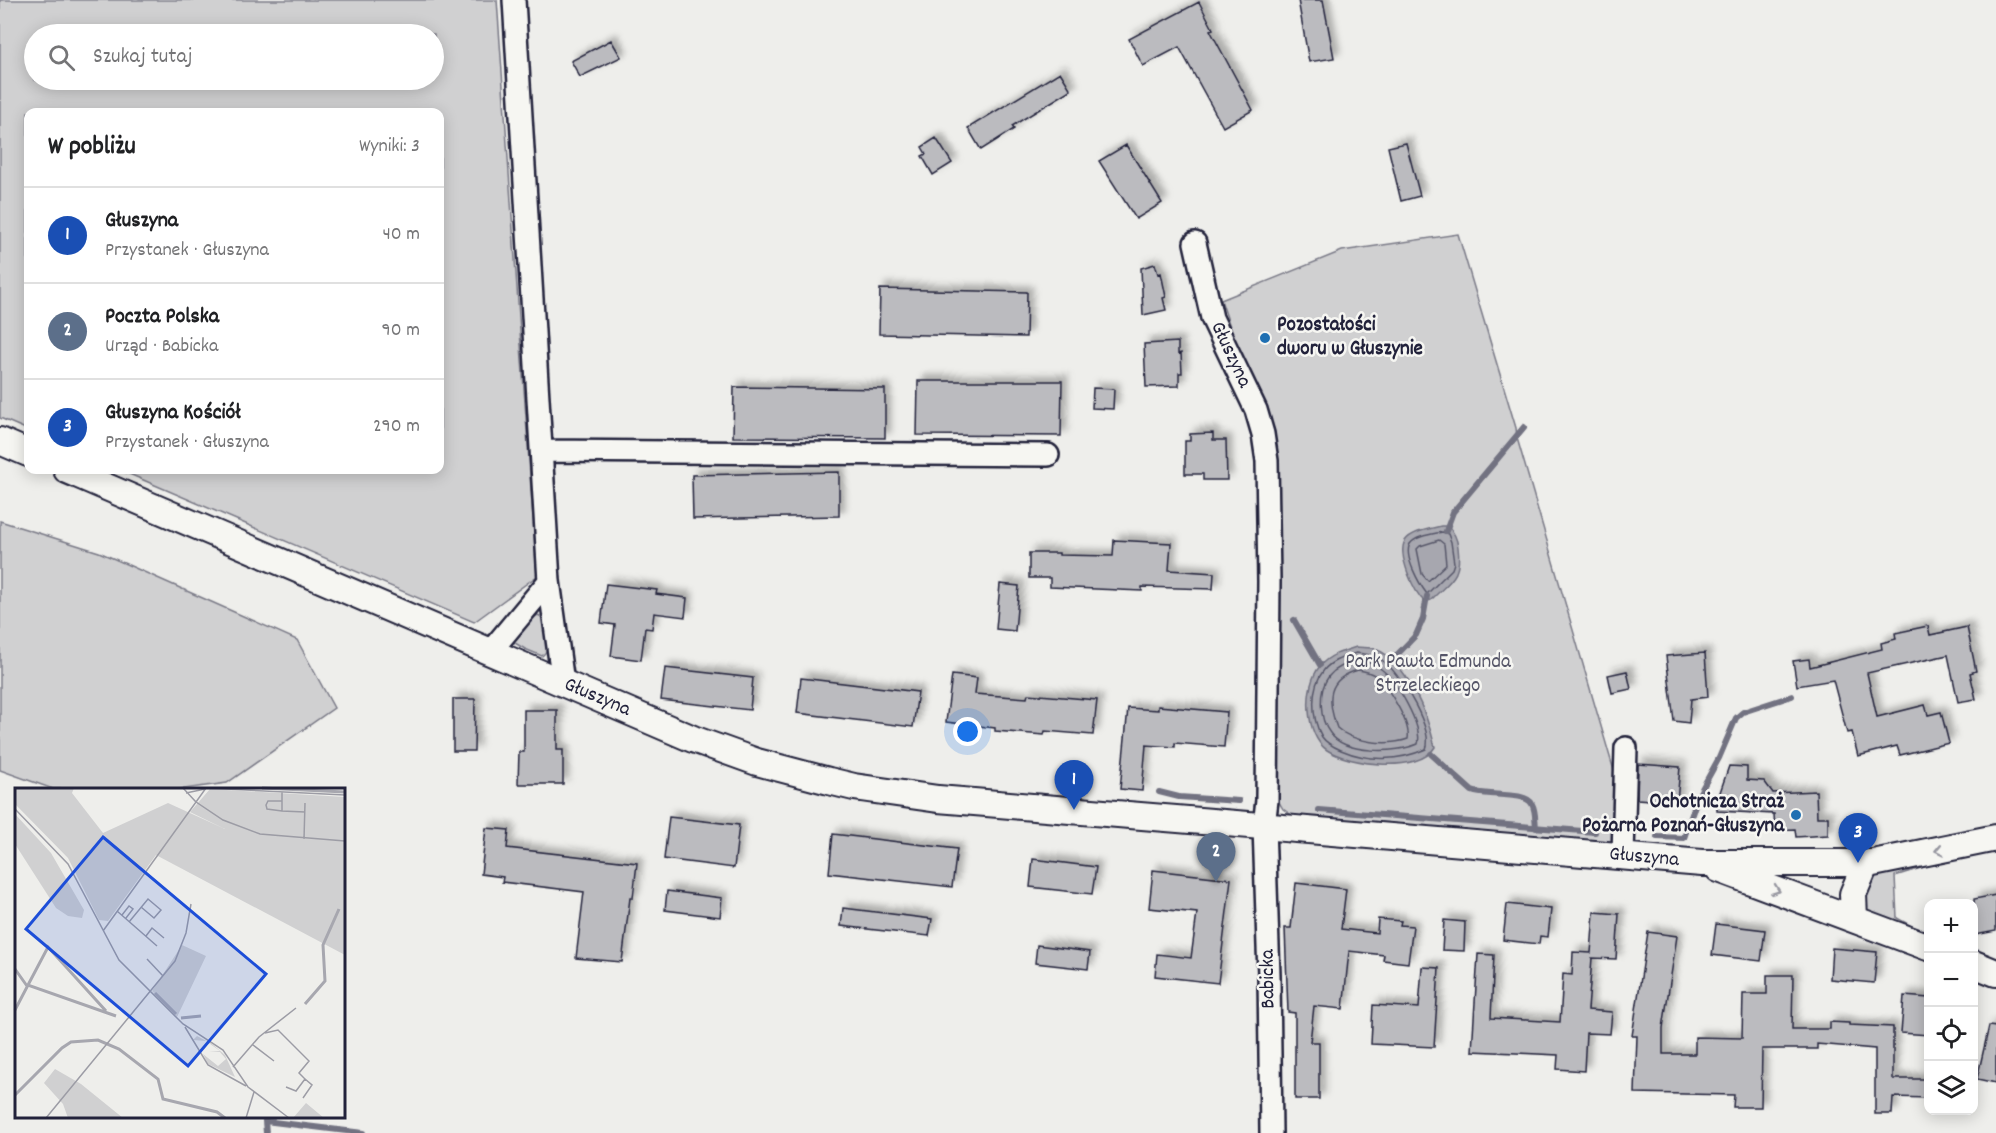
<!DOCTYPE html>
<html lang="pl">
<meta charset="utf-8">
<style>
body{margin:0;font-family:Dekko,sans-serif;background:#f6f6f6;color:#202124}
.controls{position:absolute;right:18px;bottom:18px;display:grid;overflow:hidden;border-radius:12px;box-shadow:0 3px 15px #0003}
.controls button{width:54px;height:54px;display:grid;place-items:center;padding:0;border:0;border-bottom:2px solid #e0e0e0;background:#fff;color:#202124;font:30px sans-serif}
.you{position:absolute;left:968px;top:732px;width:21px;height:21px;margin:-15px;border:4px solid #fff;border-radius:50%;background:#1a73e8;box-shadow:0 0 0 9px #1a73e833}
.badge{display:grid;place-items:center;width:39px;height:39px;border-radius:50%;background:#1f6fb2;color:#fff;font-size:20px;font-weight:700}
.pin{position:absolute;translate:-50% -50px;filter:drop-shadow(0 2px 3px #0008)}
.pin::after{content:'';position:absolute;top:32px;width:21px;height:18px;background:inherit;clip-path:polygon(0 0,100% 0,50% 100%)}
.list{margin:0;padding:0;list-style:none}
h2{display:flex;justify-content:space-between;align-items:center;height:78px;margin:0;padding:0 24px;font-size:26px}
h2 small{font-size:20px;font-weight:400;color:#757577}
.list li{display:grid;grid-template-columns:39px 1fr auto;gap:18px;align-items:center;box-sizing:border-box;height:96px;padding:0 24px;border-top:2px solid #e0e0e0}
.list b{display:block;font-size:22px;white-space:nowrap}
.list p{margin:0;font-size:20px;white-space:nowrap;color:#757577}
.list em{font-size:20px;font-style:normal;color:#757577}
.icon{flex:none;width:33px;height:33px;fill:none;stroke:currentColor;stroke-width:2;stroke-linecap:round;stroke-linejoin:round}
.map{position:relative;flex:none;width:1996px;height:1133px;overflow:hidden}
.search{position:absolute;background:#fff;box-shadow:0 3px 15px #0003;left:24px;top:24px;width:420px;height:66px;display:flex;align-items:center;gap:15px;box-sizing:border-box;padding:0 21px;border-radius:33px;color:#757577;font-size:22px}
.panel{position:absolute;background:#fff;box-shadow:0 3px 15px #0003;left:24px;top:108px;width:420px;height:366px;border-radius:12px}
.map>svg:first-child{display:block}
</style>
<div class="map">
<svg width="1996" height="1133" viewBox="0 0 1996 1133">
<defs>
<filter id="shadow"><feDropShadow dx="5.5" dy="-5.5" stdDeviation="3" flood-color="#0004"/></filter>
</defs>
<rect width="100%" height="100%" fill="#eeeeeb"/>
<filter id="ink" filterUnits="userSpaceOnUse"><feTurbulence type="fractalNoise" baseFrequency=".0167" numOctaves="2"/><feDisplacementMap in="SourceGraphic" scale="12" xChannelSelector="R" yChannelSelector="G"/><feConvolveMatrix kernelMatrix="1 2 1 2 8 2 1 2 1" color-interpolation-filters="sRGB"/></filter>
<g filter="url(#ink)">
<path fill="#d0d0d1" stroke="#797986" stroke-width="1.5" fill-rule="evenodd" d="M0 0H497L537 576 474 622 120 470H440V112H28V430L0 418ZM434 34V80H34V34Z
M1458 234 1516 428 1517 438 1619 788 1620 844 1296 818 1283 809 1275 795 1276 585 1243 365 1221 300 1342 251Z
M0 521 99 552 297 640 334 708 227 783 177 790 53 789 0 770Z
M538 615 545 619C547 631 553 647 542 656L525 649 510 640 531 619Z
M1976 851 1895 876 1897 918 1928 935 1869 912 1866 908 1865 886 1871 877 1886 874 1885 868Z"/>
<path fill="#a7a7af" stroke="#727281" stroke-width="1.5" d="M1441 526H1448C1454 532 1457 538 1458 547 1462 578 1450 580 1431 600L1425 602C1414 593 1397 554 1405 541 1412 531 1430 529 1441 526Z
M1356 647C1362 648 1370 647 1375 649 1407 660 1428 717 1435 747 1419 774 1350 765 1327 750 1305 735 1303 686 1320 666 1329 655 1343 651 1356 647Z"/>
<g fill="none" stroke-linecap="round" stroke-linejoin="round">
<path stroke="#575769" stroke-width="1.5" d="M1442 532 1448 534 1451 542 1454 563 1452 569 1427 594C1420 585 1403 556 1410 544 1415 536 1433 534 1442 532Z
M1439 540 1444 544 1446 564 1428 581 1422 574 1417 549 1420 546Z
M1356 653C1368 654 1378 656 1387 664 1402 678 1434 730 1426 749 1399 761 1369 762 1341 750 1334 747 1326 743 1322 737 1311 718 1310 687 1324 670 1332 660 1345 657 1356 653Z
M1358 661C1367 662 1373 663 1381 669 1396 680 1423 726 1418 744 1397 753 1345 755 1330 733 1319 719 1318 690 1329 676 1336 667 1348 663 1358 661Z
M1358 670C1365 671 1370 672 1376 676 1388 687 1411 723 1408 739 1388 746 1353 743 1337 728 1327 700 1326 679 1358 670Z"/>
<path stroke="#727281" stroke-width="6" d="M1446 531 1453 512 1524 427
M1294 620 1320 665
M1392 660 1416 635 1423 619 1427 596
M1431 754 1472 791C1486 797 1526 791 1532 804 1536 811 1535 821 1536 828
M1159 792 1179 797 1239 801
M1319 810 1595 832
M1657 837 1684 838 1698 796 1719 758 1736 718 1743 712 1792 696
M266 1133 265 1121 363 1133"/>
</g>
<path fill="#bbbbbf" stroke="#22223b" stroke-width="1.5" filter="url(#shadow)" d="M1298 0H1323L1334 58 1309 62Z
M1199 2 1213 29 1210 30 1253 110 1223 127 1179 47 1143 66 1129 39Z
M611 40 621 57 580 77 571 61Z
M1060 72 1071 90 1012 126 1014 129 981 150 968 128Z
M936 138 952 163 933 175 922 156 926 154 922 147Z
M1406 143 1420 196 1401 201 1388 147Z
M1126 145 1162 203 1136 219 1099 161Z
M1155 264 1158 274 1161 273 1166 297 1163 298 1166 310 1143 315 1141 268Z
M880 289 1027 292 1026 337 879 334Z
M1178 342V354L1181 353 1182 373H1179V386L1146 387 1144 344Z
M918 381H1062L1061 436 917 435Z
M734 387 885 389V438L733 437Z
M1093 388 1114 389 1113 409 1092 408Z
M1213 433V440H1226L1227 480H1203V474H1185V441H1190V434Z
M839 472V516L693 519 692 475Z
M1114 540 1171 543 1169 570 1214 573 1213 589 1142 587V591L1050 587V578H1029V553H1059V555L1113 556Z
M606 584 657 590 656 594 687 598 685 617 654 613 652 629 645 628 641 660 611 656 615 625 601 623Z
M1000 584 1019 586 1015 631 996 629Z
M1928 626 1930 635 1967 627 1976 671 1970 673 1976 699 1958 702 1948 655 1867 673 1877 717 1925 705 1928 715 1941 712 1949 743 1900 755 1897 746 1858 756 1852 732 1847 733 1833 680 1797 686 1793 661 1809 659 1810 667 1882 649 1881 643 1896 639 1895 633Z
M1705 653 1708 697 1691 699 1689 723 1674 721 1666 656Z
M665 668 753 678 750 710 661 700Z
M1627 671 1631 689 1612 693 1608 675Z
M952 675 977 678 975 694 1027 698 1028 694 1097 700 1093 735 1045 731 1044 735 995 731V728L946 722Z
M801 678 918 692 913 727 797 713Z
M453 699H475L474 751H453Z
M1158 706 1227 712 1224 747 1175 743V747L1146 745 1142 791 1120 789 1128 708 1158 710Z
M524 710H557V750H563V784H518L519 752H524Z
M1638 764 1680 767 1677 802 1637 799Z
M1729 766 1747 767V780L1764 781 1773 793 1816 791 1817 817H1828V835L1796 837 1795 829 1775 830 1774 814 1717 811V801Z
M669 817 739 825 734 868 664 859Z
M486 828 509 830 507 848 637 863 633 898H630L622 962 576 958 584 892 502 882 503 877 481 874Z
M833 834 957 849 952 887 829 873Z
M1033 859 1096 867 1092 894 1030 887Z
M1153 870 1231 879 1218 983 1155 976 1157 954 1191 958 1197 913 1149 908Z
M1296 883 1346 889 1341 929 1377 933 1378 919 1401 921 1400 925 1413 926 1408 963 1383 960 1384 955 1349 951 1343 1009 1314 1006 1310 1042H1319V1099H1295V1013L1288 1012 1285 928H1291Z
M667 891 722 898 720 917 665 910Z
M1996 895V931L1975 935 1974 899Z
M1507 904 1551 909 1548 937 1540 936 1539 944 1503 940Z
M843 908 932 919 929 936 841 926Z
M1594 912 1619 914 1616 959 1592 958 1588 1010 1612 1012 1610 1034 1586 1033 1584 1071 1557 1069 1558 1055 1472 1051 1478 954 1494 955 1491 1018 1560 1022 1563 974 1572 975 1573 952 1591 953Z
M1444 920 1465 922 1464 951 1442 950Z
M1716 924 1765 930 1761 961 1712 955Z
M1648 932 1677 936 1663 1028V1054H1695V1037L1742 1038 1743 994H1767V975H1793L1792 1029H1830V1022L1849 1023V1025L1893 1027V1079H1929V1098L1893 1097 1892 1114H1875V1049L1817 1044V1049H1762L1761 1107H1733L1734 1095 1635 1093 1637 1036H1632Z
M1037 945 1090 952 1088 969 1035 963Z
M1832 948 1877 952 1874 983 1830 979Z
M1422 967 1439 968 1434 1047 1371 1044 1373 1005 1419 1008Z
M1904 996 1929 998V1035L1901 1033Z
M1989 1026 1996 1027V1083L1977 1079Z"/>
<g fill="none" stroke-linecap="round" stroke-linejoin="round">
<g stroke="#22223b" stroke-width="26">
<path id="minor" d="M514 0 549 581 563 683
M1195 243 1212 318 1256 410 1263 434 1267 461 1269 581 1267 800 1264 826 1269 976 1271 1133
M542 451 1048 455
M490 652 549 581
M1623 855 1626 748"/>
</g>
<g stroke="#22223b" stroke-width="30">
<path id="tertiary" d="M0 441 28 453
M67 470 693 739 757 762 829 781 854 787 938 799 1702 863H1873L1996 838
M1719 869 1928 947
M1854 919 1853 894 1866 863
M1974 964 1996 973"/>
</g>
<use href="#minor" stroke="#f6f6f2" stroke-width="21"/>
<use href="#tertiary" stroke="#f6f6f2" stroke-width="26"/>
</g>
<defs><path id="oneway-chevron" d="M-2-3.5L2.5 0L-2 3.5" fill="none" stroke-width="1.6" stroke-linecap="round" stroke-linejoin="round" transform="scale(1.5)"/></defs>
<g stroke="#9797a0">
<use href="#oneway-chevron" transform="translate(1939 850) rotate(168)"/>
<use href="#oneway-chevron" transform="translate(1776 890) rotate(20)"/>
</g>
</g>
<g fill="#1f6fb2" stroke="#f6f6f2" stroke-width="2">
<circle cx="1265" cy="338" r="6"/>
<circle cx="1796" cy="815" r="6"/>
</g>
<g text-anchor="middle" dominant-baseline="central" stroke-width="5" stroke-linejoin="round" paint-order="stroke">
<g font-size="21" font-weight="bold" fill="#22223b" stroke="#f6f6f2" text-anchor="start">
<text x="1277" y="326">Pozostałości<tspan x="1277" dy="24">dworu w Głuszynie</tspan></text>
<text x="1784" y="803" text-anchor="end">Ochotnicza Straż<tspan x="1784" dy="24">Pożarna Poznań-Głuszyna</tspan></text>
</g>
<g font-size="21" fill="#22223b" stroke="#f6f6f2">
<text transform="translate(1230 355) rotate(65)">Głuszyna</text>
<text transform="translate(597 698) rotate(23)">Głuszyna</text>
<text transform="translate(1644 858) rotate(5)">Głuszyna</text>
<text transform="translate(1269 979) rotate(-91)">Babicka</text>
</g>
<g font-size="21" fill="#565668" stroke="#f6f6f2">
<text x="1428" y="663">Park Pawła Edmunda<tspan x="1428" dy="24">Strzeleckiego</tspan></text>
</g>
</g>
<g transform="translate(15 788)">
<rect width="330" height="330" fill="#eeeeeb"/>
<path d="M0 0H59L57 5 88 45 153 15 210 41 175 24 195 1 330 9V167L141 67 93 133 84 132 53 70 0 16ZM0 26 36 65 69 122 67 130 53 128 41 120 0 56ZM167 157 191 168 162 229 137 203ZM182 248 197 256 210 267 220 289 193 276 188 266 203 278 211 271 205 264H194L205 263 191 253 178 252ZM40 281 66 296 108 330H53L48 316 29 295ZM291 315 309 330H278Z" fill="#d0d0d1"/>
<path fill="none" stroke="#a7a7af" stroke-width="3" d="M247 0 330 4M0 181 12 198M13 197 33 159 91 223M140 205 161 226M290 216 310 193 308 157 324 121M0 222 13 197 101 228M166 230 186 228M0 307 47 260 56 254 83 252 104 261 143 291 148 311 202 324 210 330"/>
<path fill="none" stroke="#9c9ca5" stroke-width="1.5" d="M168 0 181 14 191 0 330 7M267 4V23L290 24M171 5 190 1M0 21 53 76 104 172 168 236 208 262 233 299 274 330M267 23 252 21 251 17 253 13H267M289 51 290 15M102 123 142 158M107 127 114 118 118 121 111 130M114 134 133 111 146 122 139 130 126 119M88 143 181 14 208 32 245 46 330 53M131 148 137 140 149 150M132 171 148 188M170 239 193 277 231 298M250 245 263 242 294 273 284 285 290 291 281 303 271 299M238 257 259 273M218 279 244 249 281 220M288 310 297 297 290 291M31 330 160 173 171 145 176 116M231 330 239 304"/>
<path fill="#1d4ed8" fill-opacity="0.15" stroke="#1d4ed8" stroke-width="3" d="M88 49 251 186 173 278 11 141Z"/>
<rect width="330" height="330" fill="none" stroke="#22223b" stroke-width="3"/>
</g>
</svg>
<div class="controls">
<button>+</button>
<button>−</button>
<button><svg class="icon" aria-label="locate" viewBox="0 0 24 24"><circle cx="12" cy="12" r="6"/><path d="M12 2v4M12 18v4M2 12h4M18 12h4"/></svg></button>
<button><svg class="icon" aria-label="layers" viewBox="0 0 24 24"><path d="M12 4l9 5-9 5-9-5zM3 14l9 5 9-5"/></svg></button>
</div>
<div class="you"></div>
<div class="pin badge" style="left:1074px;top:810px;background:#1a4fb4">1</div>
<div class="pin badge" style="left:1216px;top:882px;background:#5c6f8a">2</div>
<div class="pin badge" style="left:1858px;top:863px;background:#1a4fb4">3</div>
<div class="search"><svg class="icon" aria-label="search" viewBox="0 0 24 24"><circle cx="10" cy="10" r="6"/><path d="M15 15l6 6"/></svg>Szukaj tutaj</div>
<section class="panel">
<h2>W pobliżu<small>Wyniki: 3</small></h2>
<ul class="list">
<li><span class="badge" style="background:#1a4fb4">1</span><div><b>Głuszyna</b><p>Przystanek · Głuszyna</p></div><em>40 m</em></li>
<li><span class="badge" style="background:#5c6f8a">2</span><div><b>Poczta Polska</b><p>Urząd · Babicka</p></div><em>90 m</em></li>
<li><span class="badge" style="background:#1a4fb4">3</span><div><b>Głuszyna Kościół</b><p>Przystanek · Głuszyna</p></div><em>290 m</em></li>
</ul>
</section>
</div>
